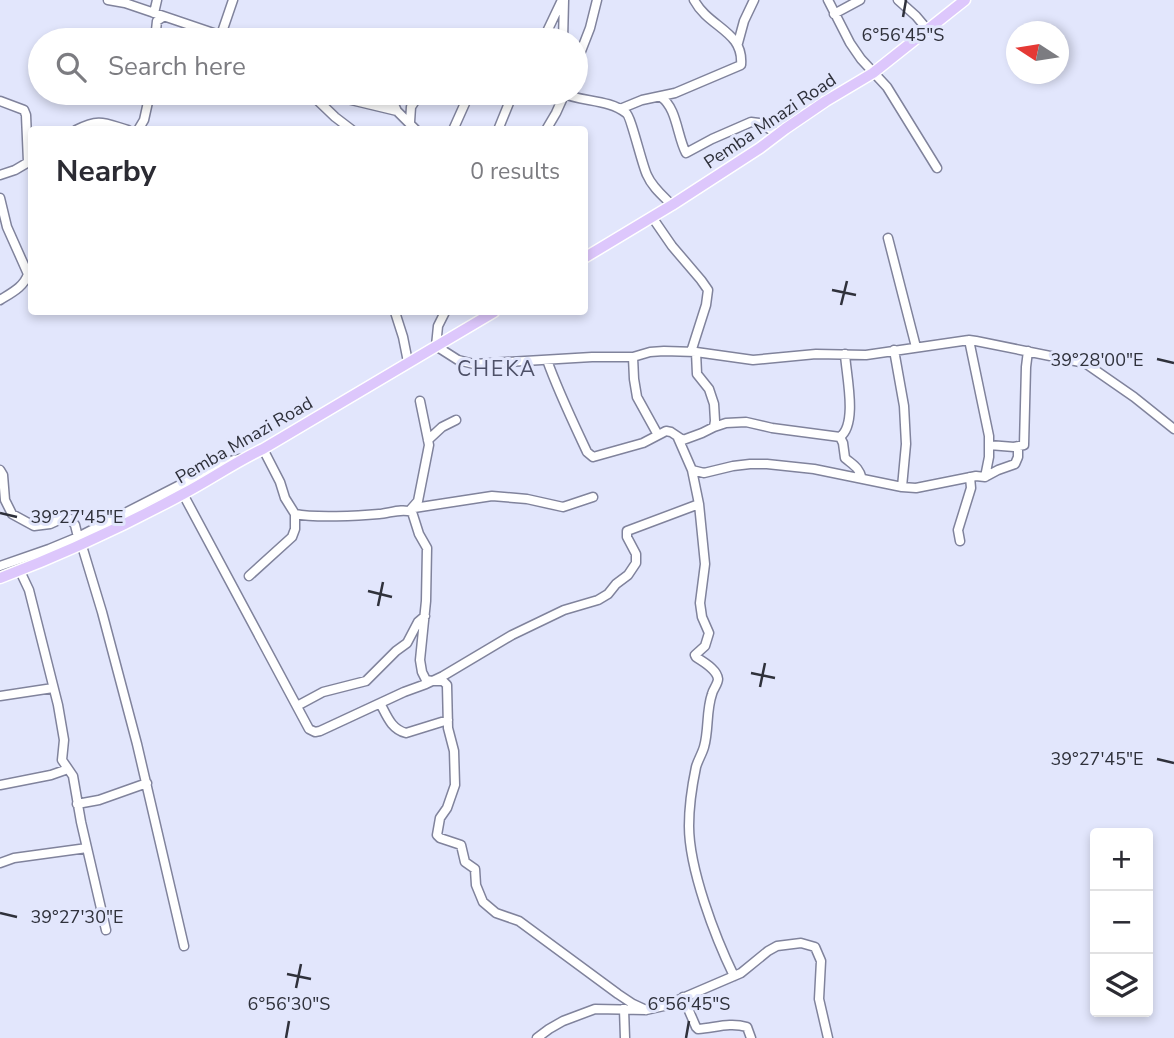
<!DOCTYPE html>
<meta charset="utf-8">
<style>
body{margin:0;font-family:"Nunito Sans",sans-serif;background:#f7f7f7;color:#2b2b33}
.controls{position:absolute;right:21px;bottom:21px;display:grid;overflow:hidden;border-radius:7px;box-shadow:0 4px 10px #0003}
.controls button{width:63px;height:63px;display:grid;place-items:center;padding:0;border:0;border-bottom:2px solid #e1e1e2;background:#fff;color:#2b2b33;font:35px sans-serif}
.compass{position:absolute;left:1006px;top:21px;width:63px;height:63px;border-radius:50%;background:#fff;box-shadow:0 4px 10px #0003;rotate:282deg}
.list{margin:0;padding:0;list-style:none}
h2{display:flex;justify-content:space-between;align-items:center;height:91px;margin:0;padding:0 28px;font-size:30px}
h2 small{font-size:23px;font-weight:400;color:#7c7c81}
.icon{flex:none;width:38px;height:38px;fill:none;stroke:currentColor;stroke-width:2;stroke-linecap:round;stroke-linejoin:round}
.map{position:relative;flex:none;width:1174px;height:1038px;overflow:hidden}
.search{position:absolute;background:#fff;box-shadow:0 4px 10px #0003;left:28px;top:28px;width:560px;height:77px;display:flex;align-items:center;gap:18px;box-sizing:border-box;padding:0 24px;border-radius:38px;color:#7c7c81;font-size:26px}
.panel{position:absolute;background:#fff;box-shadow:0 4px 10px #0003;left:28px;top:126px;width:560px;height:189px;border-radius:7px}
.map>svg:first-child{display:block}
</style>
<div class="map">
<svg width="1174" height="1038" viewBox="0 0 1174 1038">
<rect width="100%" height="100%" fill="#e2e6fc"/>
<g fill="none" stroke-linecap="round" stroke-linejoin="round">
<g stroke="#80839c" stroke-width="11">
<path id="minor" d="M108 0 125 3 234 40
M828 0 850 43 861 59 887 87 937 168
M898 0 916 16 927 29
M154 13 157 0
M834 14 860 0
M221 35 233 0
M404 39V40
M155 40 157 21 163 17
M543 40 562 0
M563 40 564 0
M738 43 744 21 754 0
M576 64 590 28 597 0
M310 93 335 117 352 130
M322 93 397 111 416 130
M389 93 397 111
M562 93C581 102 609 99 626 113 631 116 642 165 647 175 652 187 663 196 672 205
M661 97C677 108 677 136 686 153L712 139 751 122 759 123 778 134
M0 101 24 110 26 115 28 162
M620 109 642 100 675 93 741 65C744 31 709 28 694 0
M410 122 411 107 420 93
M76 130C100 118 104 123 128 130
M138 130 144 120 150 93
M453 130 466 101 467 93
M498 130 513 93
M546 130 556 113 565 93
M0 175 15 170 32 160
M0 198 7 227 28 274C24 287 11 293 0 300
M652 217 672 246 701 280 708 290 706 305 691 352
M888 238 916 347
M395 312 403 337 408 362
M445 312 438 326 436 346 458 360 474 364 592 357H633L650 352 664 351 696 352 753 360 816 354 866 355 969 340 976 341 1085 363 1134 397 1174 429
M969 340 989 436V457L985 477
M894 350 904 406 906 444 902 487
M633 357 634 379 637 397 658 435
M547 360C558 391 573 422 587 452L593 457 643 443 666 431 671 432 683 440 702 433 714 427 715 421 714 404 709 389 697 374 696 352
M714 427 726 423 746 422 772 428 840 437 843 443 845 458C853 465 859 467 862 479
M840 437C858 424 846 374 845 354
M678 438 692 470 704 473 733 466 750 464H767L814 469 902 487 916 488 976 476 985 477 998 470 1015 464 1018 457V447
M428 440 442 427 456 420
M989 445 1014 447 1024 445 1026 367 1028 351
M263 449 280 482 285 498 295 514C314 518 358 516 379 514 390 513 402 508 412 512L419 534 427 548 426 601 420 660 422 672 426 680 432 681H443L447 685 448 728 454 751 455 785 447 808 440 818 437 835 440 838 461 845 465 862 475 869 476 885 483 902 496 913 519 921 618 994 633 1004 646 1010
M0 470 3 475 5 500 12 514 34 526 50 524 61 519H70L75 525 78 537
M183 494 309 729 315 732 320 731 404 692 426 684 443 676 512 635 564 610 598 600 608 594 616 584 628 575 636 563V554L627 537V531L699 504 692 470
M699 504 705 564 700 603 702 617 709 633 705 646 695 655 696 657C703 662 717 669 718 679 718 684 713 689 712 694 706 711 709 730 704 747 702 754 698 760 696 767 692 786 689 807 689 826 689 869 715 937 734 976
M414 508 492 496 527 499 563 507 593 497
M411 509 418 501 429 445 420 401
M960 541 958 530 971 488 970 477
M82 546 102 612 137 744 184 946
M0 566 49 549 78 537 213 468 234 460 240 459
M20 571 29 590 58 705 64 740 62 760 73 776 81 822 106 930
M249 576 292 537 295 529V514
M0 696 53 688
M380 703C387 716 391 729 406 733L448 720
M297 706 323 692 366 681 396 651 407 643 418 622 425 616
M0 785 51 775 68 769
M77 804 99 800 147 783
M0 863 14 858 87 848
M683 997 696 1027 698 1029C715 1028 729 1022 747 1027L751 1038
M624 1009 625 1038
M537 1038 549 1029 563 1021 595 1009 646 1010 664 1006 741 973 768 951 777 946 801 943 815 947 821 961 819 999 828 1038"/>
</g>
<g stroke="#fff" stroke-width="13">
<path id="major" d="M584 258 672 205 760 148 785 129 826 101 873 73 965 0
M0 578C64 554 122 527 183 494 210 480 235 462 263 449L494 312"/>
</g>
<use href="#minor" stroke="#fff" stroke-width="8"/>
<use href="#major" stroke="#ddc7fc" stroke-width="10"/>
</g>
<path fill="none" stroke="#2f313b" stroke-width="2.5" d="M903 17 906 0M832 290 856 295M841 305 847 281M1157 359 1174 363M0 513 17 517M368 591 392 597M378 606 383 582M751 673 775 678M760 687 765 663M1157 759 1174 763M0 913 17 917M287 974 311 979M296 988 301 964M286 1038 289 1021M686 1038 689 1021"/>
<g text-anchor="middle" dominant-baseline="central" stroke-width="6" stroke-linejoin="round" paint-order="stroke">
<g font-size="18" fill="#2f313b" stroke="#e2e6fc">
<text transform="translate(770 121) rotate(-34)">Pemba Mnazi Road</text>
<text transform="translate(244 440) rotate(-30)">Pemba Mnazi Road</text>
</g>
<g font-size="21" letter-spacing="2" fill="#4e5168" stroke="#e2e6fc">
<text x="497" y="369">CHEKA</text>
</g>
</g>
<g font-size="18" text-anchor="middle" fill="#2f313b" stroke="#e2e6fc" stroke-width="6" stroke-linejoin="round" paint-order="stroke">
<text x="903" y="41">6°56'45"S</text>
<text x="1097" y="366">39°28'00"E</text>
<text x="77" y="523">39°27'45"E</text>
<text x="1097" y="765">39°27'45"E</text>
<text x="77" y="923">39°27'30"E</text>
<text x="289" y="1010">6°56'30"S</text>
<text x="689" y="1010">6°56'45"S</text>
</g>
</svg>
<div class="controls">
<button>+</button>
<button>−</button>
<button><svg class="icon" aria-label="layers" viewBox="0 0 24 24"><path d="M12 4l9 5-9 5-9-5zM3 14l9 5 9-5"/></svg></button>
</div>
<svg class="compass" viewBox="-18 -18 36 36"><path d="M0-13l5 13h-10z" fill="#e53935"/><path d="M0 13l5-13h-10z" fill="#7c7c81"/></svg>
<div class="search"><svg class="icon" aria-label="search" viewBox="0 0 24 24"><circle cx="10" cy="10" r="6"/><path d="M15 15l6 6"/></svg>Search here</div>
<section class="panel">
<h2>Nearby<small>0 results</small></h2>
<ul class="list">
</ul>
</section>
</div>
